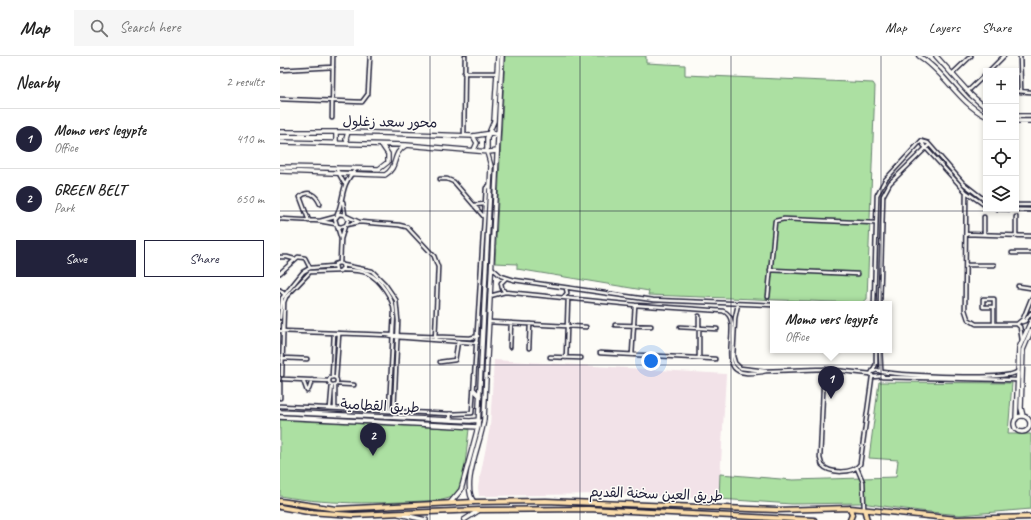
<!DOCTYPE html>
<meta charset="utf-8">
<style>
body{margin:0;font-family:Caveat,"Playpen Sans Arabic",sans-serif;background:#f6f6f6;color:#222}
.controls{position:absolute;right:12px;top:12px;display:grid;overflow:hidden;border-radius:0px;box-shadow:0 2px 6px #0003}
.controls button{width:36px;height:36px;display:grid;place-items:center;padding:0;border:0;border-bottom:1px solid #e0e0e0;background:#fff;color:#222;font:20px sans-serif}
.you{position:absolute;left:371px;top:305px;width:14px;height:14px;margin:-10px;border:3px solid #fff;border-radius:50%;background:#1a73e8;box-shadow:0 0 0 6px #1a73e833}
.badge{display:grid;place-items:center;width:26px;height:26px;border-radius:50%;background:#22223b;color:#fff;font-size:13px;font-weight:700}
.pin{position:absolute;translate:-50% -33px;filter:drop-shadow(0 1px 2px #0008)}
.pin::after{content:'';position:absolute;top:21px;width:14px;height:12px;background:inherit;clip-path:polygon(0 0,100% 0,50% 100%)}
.popup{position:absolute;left:490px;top:245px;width:122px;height:52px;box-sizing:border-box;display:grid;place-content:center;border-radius:0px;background:#fff;filter:drop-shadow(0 1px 3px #0005);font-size:13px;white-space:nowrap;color:#767676}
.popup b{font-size:15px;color:#222}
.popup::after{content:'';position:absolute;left:50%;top:100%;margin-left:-8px;border:8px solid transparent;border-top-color:#fff}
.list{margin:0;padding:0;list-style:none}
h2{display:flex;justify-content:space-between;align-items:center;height:52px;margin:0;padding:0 16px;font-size:17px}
h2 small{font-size:13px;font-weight:400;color:#767676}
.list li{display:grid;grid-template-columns:26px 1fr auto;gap:12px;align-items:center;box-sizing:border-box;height:60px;padding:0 16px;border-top:1px solid #e0e0e0}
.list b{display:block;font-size:15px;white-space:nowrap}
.list p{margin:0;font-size:13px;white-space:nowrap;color:#767676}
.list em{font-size:13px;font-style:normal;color:#767676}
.actions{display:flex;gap:8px;padding:12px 16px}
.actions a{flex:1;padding:9px 0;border:1px solid #22223b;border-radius:0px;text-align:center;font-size:14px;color:#22223b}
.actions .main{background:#22223b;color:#fff}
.icon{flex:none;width:22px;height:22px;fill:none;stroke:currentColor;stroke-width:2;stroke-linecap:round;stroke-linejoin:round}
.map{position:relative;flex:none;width:751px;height:464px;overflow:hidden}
header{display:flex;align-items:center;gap:24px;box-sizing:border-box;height:56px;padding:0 20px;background:#fff;border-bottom:1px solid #e0e0e0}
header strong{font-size:19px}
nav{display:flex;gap:22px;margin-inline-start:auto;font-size:14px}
.search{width:280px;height:36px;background:#f6f6f6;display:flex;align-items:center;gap:10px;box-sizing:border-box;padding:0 14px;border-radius:0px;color:#767676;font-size:15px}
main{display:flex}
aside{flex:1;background:#fff}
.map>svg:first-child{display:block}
</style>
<header>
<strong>Map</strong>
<div class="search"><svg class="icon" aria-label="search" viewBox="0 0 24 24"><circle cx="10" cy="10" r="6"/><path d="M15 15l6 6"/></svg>Search here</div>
<nav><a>Map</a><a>Layers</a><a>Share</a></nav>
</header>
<main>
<aside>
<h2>Nearby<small>2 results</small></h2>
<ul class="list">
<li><span class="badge">1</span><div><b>Momo vers legypte</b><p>Office</p></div><em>410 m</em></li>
<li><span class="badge">2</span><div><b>GREEN BELT</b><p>Park</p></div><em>650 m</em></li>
</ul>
<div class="actions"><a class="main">Save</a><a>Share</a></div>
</aside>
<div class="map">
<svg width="751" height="464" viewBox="0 0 751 464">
<rect width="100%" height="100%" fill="#fdfcf7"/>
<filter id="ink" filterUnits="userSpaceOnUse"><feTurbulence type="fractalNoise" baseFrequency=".025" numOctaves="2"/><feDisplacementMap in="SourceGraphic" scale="8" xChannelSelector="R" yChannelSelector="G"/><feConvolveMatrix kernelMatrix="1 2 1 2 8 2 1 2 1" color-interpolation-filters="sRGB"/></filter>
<g filter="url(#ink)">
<path fill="#f2e2e8" d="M214 304 446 318 439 443 324 438 199 440 198 431 210 371Z"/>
<path fill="#ace0a2" stroke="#67816e" d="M225 0H366V7L405 9V19L593 27 595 30 587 243 582 247 368 239 369 235 237 213V208L215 207Z
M599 326 732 327 728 378H751V453L680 459 640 455 581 447 512 448 439 443 440 418 513 424 616 421 618 404 589 402Z
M0 364 189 373 183 426 173 441 162 444C106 447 57 450 0 440Z"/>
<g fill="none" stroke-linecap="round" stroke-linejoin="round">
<g stroke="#22223b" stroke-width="5.5">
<path id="street" d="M740 0 741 36
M0 14 53 11
M709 15 724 0
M184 17H217
M672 18 691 0
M702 22 706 24
M688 35 706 18
M736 35 751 36
M0 43 82 46 88 38 90 0
M52 62 53 0
M184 79 185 0
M641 85 644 90 686 136 706 150
M641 85 648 87 684 128 706 145
M56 112 64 127
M160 123H167L174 126 204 161
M686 136 685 254 688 263 696 268H737L743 263 751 243
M63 146 65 159
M194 149 205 148
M736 149H751
M718 153 751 154
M57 159C65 139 60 130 76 113
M66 160 79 166 119 169 127 171 154 200 158 211 155 284
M704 161V178
M736 161V179
M0 163 39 165 56 168
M29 165 20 141C29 133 36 139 40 148
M40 165 55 161
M66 169 79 166
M57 170 61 171 66 169 68 164 65 159 59 158 55 163 61 183
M686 178 751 180
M732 197H751
M0 201H7L14 203
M60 207 61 183 65 170
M63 209 92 215 105 228 116 244 118 265 114 355
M686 209H714
M212 212 221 220 234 224 373 244 493 249
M62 214C70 214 79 214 87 217 100 223 114 243 114 257L109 355
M490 214 578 218
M0 217 18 201 25 202 30 212
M738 230 751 232
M0 234 4 238
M224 235 222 232 221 227 226 222
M210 240 225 236 355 249 443 255C466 263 433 316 467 317 473 317 480 317 486 315
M284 241 287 237 286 232
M488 241 495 165 504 163 595 167
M458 248 455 262 453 300 455 307 460 312 486 315 544 313 591 318
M594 248 597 139 605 124 641 85
M600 248 603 140 610 127 649 89
M714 251H703V243H714V268
M419 260V302
M0 262 2 242 23 216 30 212 54 210
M209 266 306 271
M742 266 745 265 751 257
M737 268 740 271 742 284
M335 269 371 270
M400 271 437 273
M0 275 190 282 198 280
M108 279 116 281 197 287
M230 291 231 267
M249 292 250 268
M596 294V308L591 318 593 321 603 320
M600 294 601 315
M320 297 435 303
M352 299 355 249
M270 301 301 302
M2 302 27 303
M286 302 288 242
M160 306 175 304 178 285
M544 313 540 402 542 409C550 418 573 418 580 408L592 321
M592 316 597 314 602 316
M602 316C622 319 724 325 737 316
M2 319 4 246 6 241 30 216 60 215 63 212 62 208 59 207 55 208 56 214
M49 325a4 4 0 1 1 8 0a4 4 0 1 1-8 0Z
M52 321 54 277
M602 321 737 324
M56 322 59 278
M3 323 49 325
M23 324 27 335 29 333 32 324
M57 328 74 329
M0 342V327
M0 350 170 358 192 357 205 148 206 132 210 129
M50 352 52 329
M55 352V329
M577 412 583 426 584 453"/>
</g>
<g stroke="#22223b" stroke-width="6">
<path id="secondary" d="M639 0C665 16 679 47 706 60
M656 0 691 39 706 52
M736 60H751
M736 65H751
M0 76H68L193 80 212 77 218 79
M56 76V87
M68 76 66 83 68 88
M193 80 197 87 194 94
M0 86 126 89 209 96 217 95
M0 111 99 113 108 106V98L102 89
M0 115 105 119C119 111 111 98 125 90
M194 334 200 340
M0 356 190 365 199 364
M743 360 741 352 743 294 751 275
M734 368a8 8 0 1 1 16 0a8 8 0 1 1-16 0Z
M0 361 198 371
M736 363 739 292 751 265
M170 364V358
M194 446C180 429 202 385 204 363L222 0
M170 447 181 434 198 371 211 110 207 96V82L214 65 218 0
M119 458 146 464
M184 464 198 455"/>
</g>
<g stroke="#22223b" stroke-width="7">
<path id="primary" d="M0 445 56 453 194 446 266 445 497 454 570 452 677 463 751 461
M0 451 28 456 73 459 200 454 308 453 534 464
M570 452 572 459 570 464
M584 453 587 464"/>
</g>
<use href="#street" stroke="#fdfcf7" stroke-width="2.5"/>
<use href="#secondary" stroke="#fdfcf7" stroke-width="3.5"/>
<use href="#primary" stroke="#fbddab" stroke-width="4"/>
</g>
</g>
<path fill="none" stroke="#22223b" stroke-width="1" stroke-opacity="0.55" d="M150 0V464M300 0V464M451 0V464M601 0V464M0 155H751M0 309H751"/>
<g text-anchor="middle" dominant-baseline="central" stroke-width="3" stroke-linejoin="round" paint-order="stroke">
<g font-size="14" fill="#22223b" stroke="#fdfcf7">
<text transform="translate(110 66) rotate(1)">محور سعد زغلول</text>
<text transform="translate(100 350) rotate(3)">طريق القطامية</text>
<text transform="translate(376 438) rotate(2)">طريق العين سخنة القديم</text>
</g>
</g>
</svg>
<div class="controls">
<button>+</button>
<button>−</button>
<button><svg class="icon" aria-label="locate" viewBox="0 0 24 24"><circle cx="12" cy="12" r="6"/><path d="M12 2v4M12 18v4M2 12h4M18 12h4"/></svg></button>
<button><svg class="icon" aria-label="layers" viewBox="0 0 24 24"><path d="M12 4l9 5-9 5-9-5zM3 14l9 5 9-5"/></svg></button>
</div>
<div class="you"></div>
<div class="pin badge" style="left:551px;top:343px">1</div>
<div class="popup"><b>Momo vers legypte</b>Office</div>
<div class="pin badge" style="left:93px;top:400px">2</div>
</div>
</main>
